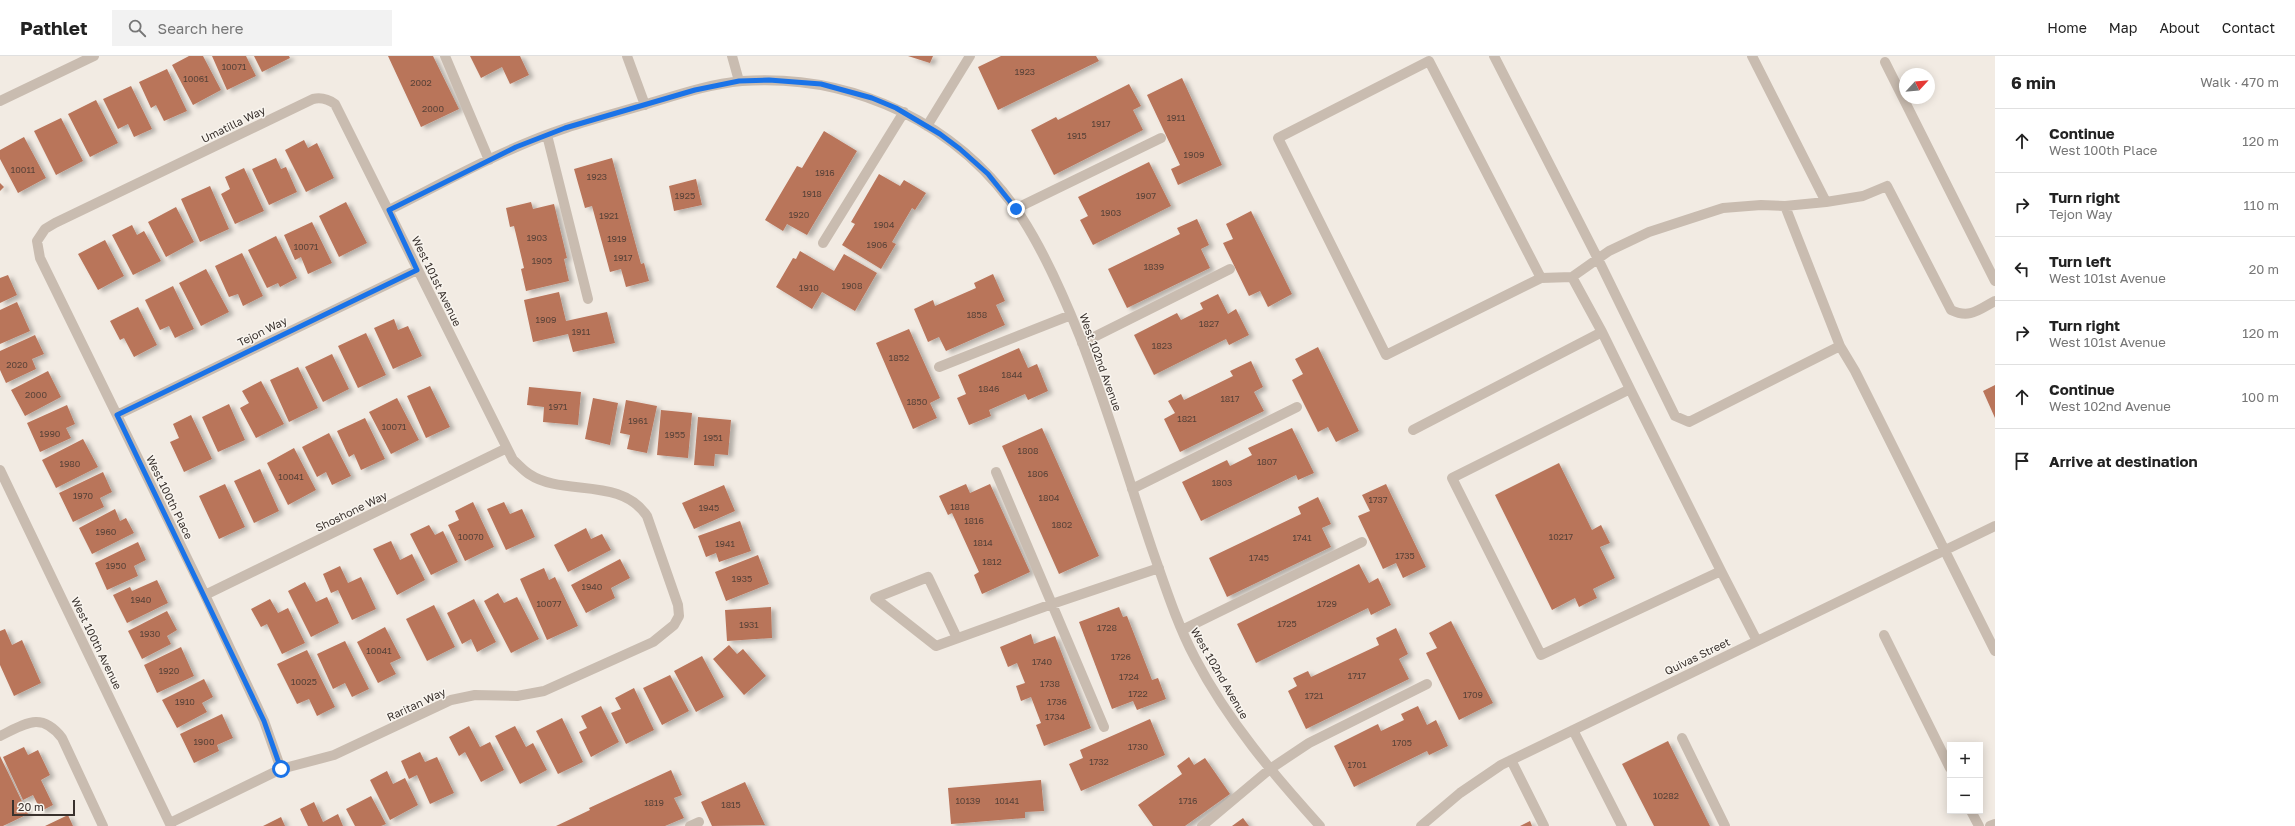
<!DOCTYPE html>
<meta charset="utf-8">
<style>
body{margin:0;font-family:"Golos Text",sans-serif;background:#f2f2f2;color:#222}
.controls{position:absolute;right:12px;bottom:12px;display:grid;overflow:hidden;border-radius:0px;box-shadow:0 2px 10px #0003}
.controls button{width:36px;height:36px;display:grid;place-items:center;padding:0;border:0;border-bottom:1px solid #e0e0e0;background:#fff;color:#222;font:20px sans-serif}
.compass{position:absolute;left:1899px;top:12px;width:36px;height:36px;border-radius:50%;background:#fff;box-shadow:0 2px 10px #0003;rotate:64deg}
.scale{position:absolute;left:12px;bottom:10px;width:63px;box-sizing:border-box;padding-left:4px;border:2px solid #39312d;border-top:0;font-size:11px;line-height:14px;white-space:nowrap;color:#39312d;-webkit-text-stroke:3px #f9f5ef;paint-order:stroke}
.stop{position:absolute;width:12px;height:12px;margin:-9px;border:3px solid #1a73e8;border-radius:50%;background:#fff}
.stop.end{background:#1a73e8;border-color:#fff;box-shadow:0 1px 4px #0008}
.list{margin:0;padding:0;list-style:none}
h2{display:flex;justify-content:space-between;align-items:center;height:52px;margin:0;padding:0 16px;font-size:17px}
h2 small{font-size:13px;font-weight:400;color:#767676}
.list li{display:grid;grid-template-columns:26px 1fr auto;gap:12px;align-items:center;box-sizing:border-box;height:64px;padding:0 16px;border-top:1px solid #e0e0e0}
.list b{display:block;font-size:15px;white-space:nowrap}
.list p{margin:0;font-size:13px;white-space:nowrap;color:#767676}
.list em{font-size:13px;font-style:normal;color:#767676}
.icon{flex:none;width:22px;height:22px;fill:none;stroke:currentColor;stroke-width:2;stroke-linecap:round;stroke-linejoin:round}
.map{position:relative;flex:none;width:1995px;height:770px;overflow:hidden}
header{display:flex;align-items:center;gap:24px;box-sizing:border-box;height:56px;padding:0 20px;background:#fff;border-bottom:1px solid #e0e0e0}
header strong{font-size:19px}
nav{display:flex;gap:22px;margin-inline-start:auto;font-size:14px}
.search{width:280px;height:36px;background:#f2f2f2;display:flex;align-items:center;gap:10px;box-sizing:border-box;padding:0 14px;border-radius:0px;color:#767676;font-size:15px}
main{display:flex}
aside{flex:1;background:#fff}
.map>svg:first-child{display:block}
</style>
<header>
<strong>Pathlet</strong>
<div class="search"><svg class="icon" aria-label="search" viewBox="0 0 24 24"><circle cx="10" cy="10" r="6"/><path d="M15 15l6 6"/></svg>Search here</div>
<nav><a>Home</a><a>Map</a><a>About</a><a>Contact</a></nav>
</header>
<main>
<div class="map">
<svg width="1995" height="770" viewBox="0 0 1995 770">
<defs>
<filter id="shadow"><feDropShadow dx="4.5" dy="2.5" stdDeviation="2" flood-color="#0004"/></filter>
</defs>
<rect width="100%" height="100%" fill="#f2ebe3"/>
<path fill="#b9745a" filter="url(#shadow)" d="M189 0H203L221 34 193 49 172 9Z
M212 0H246L256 20 227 34Z
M254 0H289L290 2 262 16Z
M388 0H433L459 53 421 71Z
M470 0H520L529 19 510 28 502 11 481 22Z
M908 0H933L930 7Z
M1001 0H1096L1099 5 998 54 978 11Z
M167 13 187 55 164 65 156 49 151 52 139 26Z
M1182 22 1222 109 1178 129 1171 113 1180 109 1147 39Z
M1129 28 1141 50 1133 54 1143 74 1054 119 1031 74 1056 61 1058 64Z
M131 30 152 73 134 81 128 68 118 73 103 43Z
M96 44 118 87 90 101 68 58Z
M61 62 83 105 56 119 34 75Z
M824 75 857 95 807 179 787 168 783 175 765 164 797 110 802 112Z
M24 81 46 122 18 137 0 103V94Z
M304 84 308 92 317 87 334 122 306 136 285 94Z
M276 102 281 113 286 111 297 136 269 149 252 113Z
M612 102 641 208 644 207 649 225 626 231 621 213 610 216 592 150 585 152 574 113Z
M1149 106 1171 150 1093 189 1080 164 1088 160 1078 141Z
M244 112 264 155 235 168 221 138 230 133 225 121Z
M879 118 900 130 904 124 926 137 915 154 912 152 892 186 896 188 881 213 842 189 855 168 851 166Z
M696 123 702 149 674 155 669 130Z
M0 127 4 131 0 135Z
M210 130 229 173 200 186 181 143Z
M346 146 367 187 339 201 319 160Z
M531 146 533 153 554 148 567 202 564 203 569 225 526 235 521 213 524 212 514 170 510 171 506 152Z
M176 151 194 186 166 201 148 166Z
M1251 155 1292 238 1268 251 1260 235 1249 240 1223 187 1233 183 1226 168Z
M1197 163 1209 189 1201 193 1210 212 1127 252 1108 213 1180 178 1177 172Z
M312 166 332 207 308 218 301 201 295 204 284 179Z
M132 169 137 179 144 175 161 205 133 219 112 179Z
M276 180 297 222 280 231 278 227 267 232 248 194Z
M105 184 124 220 98 234 78 198Z
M800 195 834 215 844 198 877 217 855 255 822 236 812 253 776 231 793 202 796 203Z
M242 197 263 240 243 250 238 238 229 241 215 210Z
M206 213 229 256 201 270 179 227Z
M993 218 1005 245 996 249 1005 269 946 295 939 281 928 286 914 253 933 244 935 250 976 232 974 227Z
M8 219 17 239 0 247V222Z
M173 230 194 273 175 282 169 270 160 274 145 244Z
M559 236 566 265 607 256 615 287 573 296 568 278 533 286 524 244Z
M1218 238 1228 258 1236 253 1249 279 1229 289 1226 283 1154 319 1134 279 1177 257 1181 264 1203 253 1200 247Z
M17 246 30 275 0 288V254Z
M138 251 157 289 134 301 124 282 120 284 110 265Z
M394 263 398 274 408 270 422 300 393 313 374 272Z
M909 273 940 342 930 347 937 362 913 373 876 287Z
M366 277 386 319 358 332 338 290Z
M35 279 44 298 32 303 36 313 6 327 0 314V295Z
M1318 291 1359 375 1336 386 1328 371 1318 376 1292 324 1303 318 1295 303Z
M1019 292 1028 312 1037 308 1048 335 1028 344 1025 338 989 354 991 360 969 369 957 342 966 338 958 319Z
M332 298 349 333 323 346 305 311Z
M1251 305 1263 331 1254 336 1264 355 1180 396 1164 363 1175 357 1168 345 1181 338 1184 344 1233 320 1230 315Z
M298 311 318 352 289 366 270 324Z
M48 315 61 341 25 360 11 334Z
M261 325 284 368 256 382 240 352 249 347 242 335Z
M1995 329V362L1983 335Z
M430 330 450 371 426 382 407 340Z
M529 331 581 336 578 369 543 366 544 351 527 349Z
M397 342 419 384 391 398 369 356Z
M593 342 618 347 610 389 585 383Z
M626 344 657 350 647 397 627 393 630 379 620 377Z
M229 348 245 384 218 396 202 361Z
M67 349 75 368 66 372 71 382 40 396 27 367Z
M661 354 692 357 688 402 657 399Z
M191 359 212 403 184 416 170 386 179 382 173 368Z
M698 361 731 364 728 399 715 398 714 410 694 409Z
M365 362 385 403 361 414 354 398 349 401 337 375Z
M1042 372 1099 500 1059 518 1002 390Z
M1292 372 1314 417 1298 424 1296 419 1201 465 1182 426 1227 404 1230 410 1252 399 1248 392Z
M329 377 351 420 332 429 326 416 317 421 302 391Z
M83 383 98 411 56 432 42 404Z
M294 392 316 434 288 449 267 407Z
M1559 407 1592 474 1601 469 1610 487 1600 491 1615 522 1593 533 1597 542 1579 551 1575 542 1552 554 1495 439Z
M260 413 279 455 254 467 234 425Z
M103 416 112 436 100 442 104 451 73 466 59 437Z
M225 428 245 471 219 483 199 440Z
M966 428 970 437 990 428 1030 516 982 538 974 519 979 516 952 457 948 459 939 440Z
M1386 428 1426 511 1403 522 1396 507 1383 513 1358 460 1370 455 1362 439Z
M724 429 735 455 694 473 682 447Z
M1318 441 1331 468 1322 472 1331 491 1227 541 1209 502 1301 458 1298 451Z
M473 446 494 491 465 505 448 469 459 464 455 455Z
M504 446 510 458 522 453 535 481 506 494 487 453Z
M115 453 120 465 126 462 134 477 92 498 79 472Z
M740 465 751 495 719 506 716 497 706 501 698 480Z
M429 469 435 479 443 475 458 506 431 519 410 478Z
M586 472 591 483 602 478 611 494 568 516 554 489Z
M391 485 400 504 412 498 425 524 397 539 373 493Z
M138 486 146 504 134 510 138 520 107 534 95 507Z
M758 499 769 528 726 545 715 516Z
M620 503 630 522 611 532 615 542 586 557 571 529Z
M1359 508 1369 527 1378 522 1391 549 1371 559 1368 552 1256 607 1237 568Z
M340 510 348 527 361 521 376 553 352 564 338 534 331 537 323 518Z
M544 512 549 524 555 521 578 570 547 584 520 523Z
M157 524 168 547 127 567 113 539 130 531 132 535Z
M305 526 316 546 327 541 339 567 311 581 288 535Z
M498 537 504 547 517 541 539 583 511 597 484 545Z
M270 543 278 557 288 552 305 587 282 598 267 568 261 571 251 553Z
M474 543 496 586 477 596 471 583 462 588 447 557Z
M434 549 455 591 427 605 406 563Z
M771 551 772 582 727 585 725 554Z
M1119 551 1123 561 1127 560 1152 624 1158 622 1166 643 1137 654 1133 645 1112 653 1079 566Z
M167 555 177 574 167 580 171 588 142 603 128 575Z
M1451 565 1493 647 1459 664 1426 597 1437 592 1429 577Z
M385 571 401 602 390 607 396 618 378 627 357 586Z
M1396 572 1408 598 1399 603 1409 623 1306 673 1288 635 1297 630 1293 622 1308 615 1311 621 1379 589 1376 582Z
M5 573 12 589 22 584 41 627 14 640 0 609V575Z
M1031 578 1034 588 1055 580 1091 672 1044 690 1036 669 1041 667 1031 641 1021 645 1016 630 1025 627 1017 607 1008 611 1000 591Z
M345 585 369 633 352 641 345 627 333 633 317 598Z
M729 589 737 598 743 593 766 620 744 639 713 603Z
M181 591 194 620 157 637 144 609Z
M307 594 335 651 317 660 309 643 297 648 277 608Z
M702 600 724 641 696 656 674 615Z
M670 619 689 655 662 669 643 632Z
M204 623 213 641 202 647 207 656 177 672 162 644Z
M634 632 654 674 626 688 611 657 621 653 615 642Z
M601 650 619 686 591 701 579 676 587 672 581 660Z
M1418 650 1427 669 1436 664 1448 690 1429 699 1427 695 1354 731 1334 690 1378 668 1381 675 1404 664 1401 658Z
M222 658 233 682 217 689 219 695 194 707 180 678Z
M562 662 583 706 558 718 536 675Z
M1150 663 1165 699 1081 735 1069 708 1083 702 1080 694Z
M469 670 480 691 490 686 504 714 481 726 465 696 459 700 449 681Z
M515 670 526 691 533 687 547 714 520 728 495 680Z
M1668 685 1710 770H1654L1622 708Z
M24 691 28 699 38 694 50 719 41 724 53 749 41 755 33 739 23 744 3 701Z
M420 696 425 706 437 701 454 737 430 748 417 719 409 723 401 705Z
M0 700 28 758 3 770H0Z
M1189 701 1194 709 1205 702 1230 738 1185 770H1153L1138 749 1182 718 1177 710Z
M671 714 682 739 674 742 684 762 665 770H556L590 754 589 752Z
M387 715 393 728 405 722 418 749 390 764 370 724Z
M1041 724 1044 755 1025 756V762L951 768 948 732Z
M745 726 765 769 712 770 701 746Z
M371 740 386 768 381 770H355L346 753Z
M314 746 323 766 338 758 343 770H308L300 753Z
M68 759 73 770H45Z
M281 761 285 770H263Z
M1243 762 1249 770H1232Z
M1530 765 1532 770H1520Z"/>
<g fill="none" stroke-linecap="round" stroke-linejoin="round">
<path stroke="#c9bcb0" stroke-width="10" d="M445 0 489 104
M627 0 645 49
M732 0 739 25
M1494 0 1598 203 1675 360 1689 366 1840 290
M1752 0 1826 146 1863 140 1887 130 1951 254C1970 263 1978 254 1995 245
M1885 6 1995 225
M0 45 94 0
M927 70 970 0
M547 79 588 243
M1785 150 1840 290 1855 315 1995 595
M1015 153 1161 82
M389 154C447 125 505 92 566 72 593 63 620 56 647 48 677 39 709 28 742 25 853 17 961 68 1022 162 1046 199 1064 241 1080 281 1107 350 1128 422 1152 493 1165 530 1177 568 1195 602 1228 665 1273 718 1320 770
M823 187 904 56
M1541 222 1429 5 1278 82 1386 299 1541 222 1572 221 1609 195 1649 176 1723 152 1761 149 1785 150 1826 146
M1602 276 1630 333 1452 422 1541 599 1721 515 1757 585
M1082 287 1230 213
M939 311 1071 259
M1630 333 1721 515
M117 359 417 214
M1413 374 1602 276 1572 221
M0 414 171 770
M996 416 1104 671
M1132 433 1297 351
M205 539 507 392
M1182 574 1362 486
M1884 579 1950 712
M957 582 928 521 875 542 936 590 1052 548 1159 512
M1573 674 1622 770
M0 680C25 668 41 655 62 682L103 770
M1682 682 1725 770
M1511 704 1544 770
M1971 755 1979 770
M170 767 281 713 334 699 451 644 475 639 517 640 544 635 653 586 674 569 679 560 678 549 647 460C620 420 563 441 529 418 523 414 518 408 513 404L335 48C328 43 322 41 313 43L55 167 45 173 37 185 40 202 205 539 264 665 281 713
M690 770 699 766
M1202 770 1270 713 1309 687 1427 628
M1421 770 1460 737 1501 709 1995 470
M1990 770 1995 768"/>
</g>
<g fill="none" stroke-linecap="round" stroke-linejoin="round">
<path stroke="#1a73e8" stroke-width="5" d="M281 713 264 665 117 359 417 214 389 154 516 91 565 72 695 34 739 25 769 24 821 28 872 42 896 52 940 78 960 93 988 118 1016 153"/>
</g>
<g text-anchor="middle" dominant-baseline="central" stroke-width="3" stroke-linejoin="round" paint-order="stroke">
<g font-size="9" fill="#594238">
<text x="234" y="10">10071</text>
<text x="1025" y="15">1923</text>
<text x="196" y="22">10061</text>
<text x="421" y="26">2002</text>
<text x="433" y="52">2000</text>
<text x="1176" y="61">1911</text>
<text x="1101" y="67">1917</text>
<text x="1077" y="79">1915</text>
<text x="1194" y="98">1909</text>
<text x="23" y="113">10011</text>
<text x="825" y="116">1916</text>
<text x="597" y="120">1923</text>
<text x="812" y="137">1918</text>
<text x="685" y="139">1925</text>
<text x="1146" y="139">1907</text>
<text x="1111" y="156">1903</text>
<text x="799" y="158">1920</text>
<text x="609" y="159">1921</text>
<text x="884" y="168">1904</text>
<text x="537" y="181">1903</text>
<text x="617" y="182">1919</text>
<text x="877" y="188">1906</text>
<text x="306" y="190">10071</text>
<text x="623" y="201">1917</text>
<text x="542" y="204">1905</text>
<text x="1154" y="210">1839</text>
<text x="852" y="229">1908</text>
<text x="809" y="231">1910</text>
<text x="977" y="258">1858</text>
<text x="546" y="263">1909</text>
<text x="1209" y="267">1827</text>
<text x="581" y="275">1911</text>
<text x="1162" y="289">1823</text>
<text x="899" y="301">1852</text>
<text x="17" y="308">2020</text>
<text x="1012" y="318">1844</text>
<text x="989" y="332">1846</text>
<text x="36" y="338">2000</text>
<text x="1230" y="342">1817</text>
<text x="917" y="345">1850</text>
<text x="558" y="350">1971</text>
<text x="1187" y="362">1821</text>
<text x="638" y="364">1961</text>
<text x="394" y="370">10071</text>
<text x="50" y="377">1990</text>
<text x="675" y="378">1955</text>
<text x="713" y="381">1951</text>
<text x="1028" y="394">1808</text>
<text x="1267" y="405">1807</text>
<text x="70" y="407">1980</text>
<text x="1038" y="417">1806</text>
<text x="291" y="420">10041</text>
<text x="1222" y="426">1803</text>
<text x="83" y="439">1970</text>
<text x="1049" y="441">1804</text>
<text x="1378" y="443">1737</text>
<text x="960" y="450">1818</text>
<text x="709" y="451">1945</text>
<text x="974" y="464">1816</text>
<text x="1062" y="468">1802</text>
<text x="106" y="475">1960</text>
<text x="471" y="480">10070</text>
<text x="1561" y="480">10217</text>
<text x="1302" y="481">1741</text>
<text x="983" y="486">1814</text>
<text x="725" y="487">1941</text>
<text x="1405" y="499">1735</text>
<text x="1259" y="501">1745</text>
<text x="992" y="505">1812</text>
<text x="116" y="509">1950</text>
<text x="742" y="522">1935</text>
<text x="592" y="530">1940</text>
<text x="141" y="543">1940</text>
<text x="549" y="547">10077</text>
<text x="1327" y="547">1729</text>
<text x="1287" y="567">1725</text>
<text x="749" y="568">1931</text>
<text x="1107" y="571">1728</text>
<text x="150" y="577">1930</text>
<text x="379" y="594">10041</text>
<text x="1121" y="600">1726</text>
<text x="1042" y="605">1740</text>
<text x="169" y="614">1920</text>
<text x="1357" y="619">1717</text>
<text x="1129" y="620">1724</text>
<text x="304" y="625">10025</text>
<text x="1050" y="627">1738</text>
<text x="1138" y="637">1722</text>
<text x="1473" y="638">1709</text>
<text x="1314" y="639">1721</text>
<text x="185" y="645">1910</text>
<text x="1057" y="645">1736</text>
<text x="1055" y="660">1734</text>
<text x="204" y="685">1900</text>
<text x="1402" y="686">1705</text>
<text x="1138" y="690">1730</text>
<text x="1099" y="705">1732</text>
<text x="1357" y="708">1701</text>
<text x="1666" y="739">10282</text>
<text x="968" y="744">10139</text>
<text x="1007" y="744">10141</text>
<text x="1188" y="744">1716</text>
<text x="654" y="746">1819</text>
<text x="731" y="748">1815</text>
</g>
<g font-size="11" fill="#39312d" stroke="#f9f5ef">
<text transform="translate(233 68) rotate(-26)">Umatilla Way</text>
<text transform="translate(437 225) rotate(64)">West 101st Avenue</text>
<text transform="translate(262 275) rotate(-26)">Tejon Way</text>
<text transform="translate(1101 306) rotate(70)">West 102nd Avenue</text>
<text transform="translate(170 441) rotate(64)">West 100th Place</text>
<text transform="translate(351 455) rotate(-26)">Shoshone Way</text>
<text transform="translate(97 587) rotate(64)">West 100th Avenue</text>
<text transform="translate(1697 600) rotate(-26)">Quivas Street</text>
<text transform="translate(1220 617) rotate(60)">West 102nd Avenue</text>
<text transform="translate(416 648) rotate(-25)">Raritan Way</text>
</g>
</g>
</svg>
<div class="controls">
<button>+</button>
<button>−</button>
</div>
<svg class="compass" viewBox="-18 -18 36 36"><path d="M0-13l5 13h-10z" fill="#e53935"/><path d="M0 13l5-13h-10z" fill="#767676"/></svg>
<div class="scale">20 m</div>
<div class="stop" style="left:281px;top:713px"></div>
<div class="stop end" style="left:1016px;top:153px"></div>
</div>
<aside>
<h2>6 min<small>Walk · 470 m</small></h2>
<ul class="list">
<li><svg class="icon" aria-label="ahead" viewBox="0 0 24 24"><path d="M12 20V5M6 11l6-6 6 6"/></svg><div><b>Continue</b><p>West 100th Place</p></div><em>120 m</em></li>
<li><svg class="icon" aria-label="right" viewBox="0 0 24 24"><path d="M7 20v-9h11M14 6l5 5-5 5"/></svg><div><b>Turn right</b><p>Tejon Way</p></div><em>110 m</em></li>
<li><svg class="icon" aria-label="left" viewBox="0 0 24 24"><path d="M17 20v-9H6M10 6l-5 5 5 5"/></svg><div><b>Turn left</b><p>West 101st Avenue</p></div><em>20 m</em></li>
<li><svg class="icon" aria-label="right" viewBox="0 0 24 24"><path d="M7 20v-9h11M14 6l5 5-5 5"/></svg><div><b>Turn right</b><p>West 101st Avenue</p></div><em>120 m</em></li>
<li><svg class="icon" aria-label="ahead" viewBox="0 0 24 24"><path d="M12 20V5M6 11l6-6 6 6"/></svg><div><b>Continue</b><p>West 102nd Avenue</p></div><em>100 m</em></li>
<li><svg class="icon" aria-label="arrive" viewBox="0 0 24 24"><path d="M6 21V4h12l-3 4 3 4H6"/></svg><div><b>Arrive at destination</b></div></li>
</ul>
</aside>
</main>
